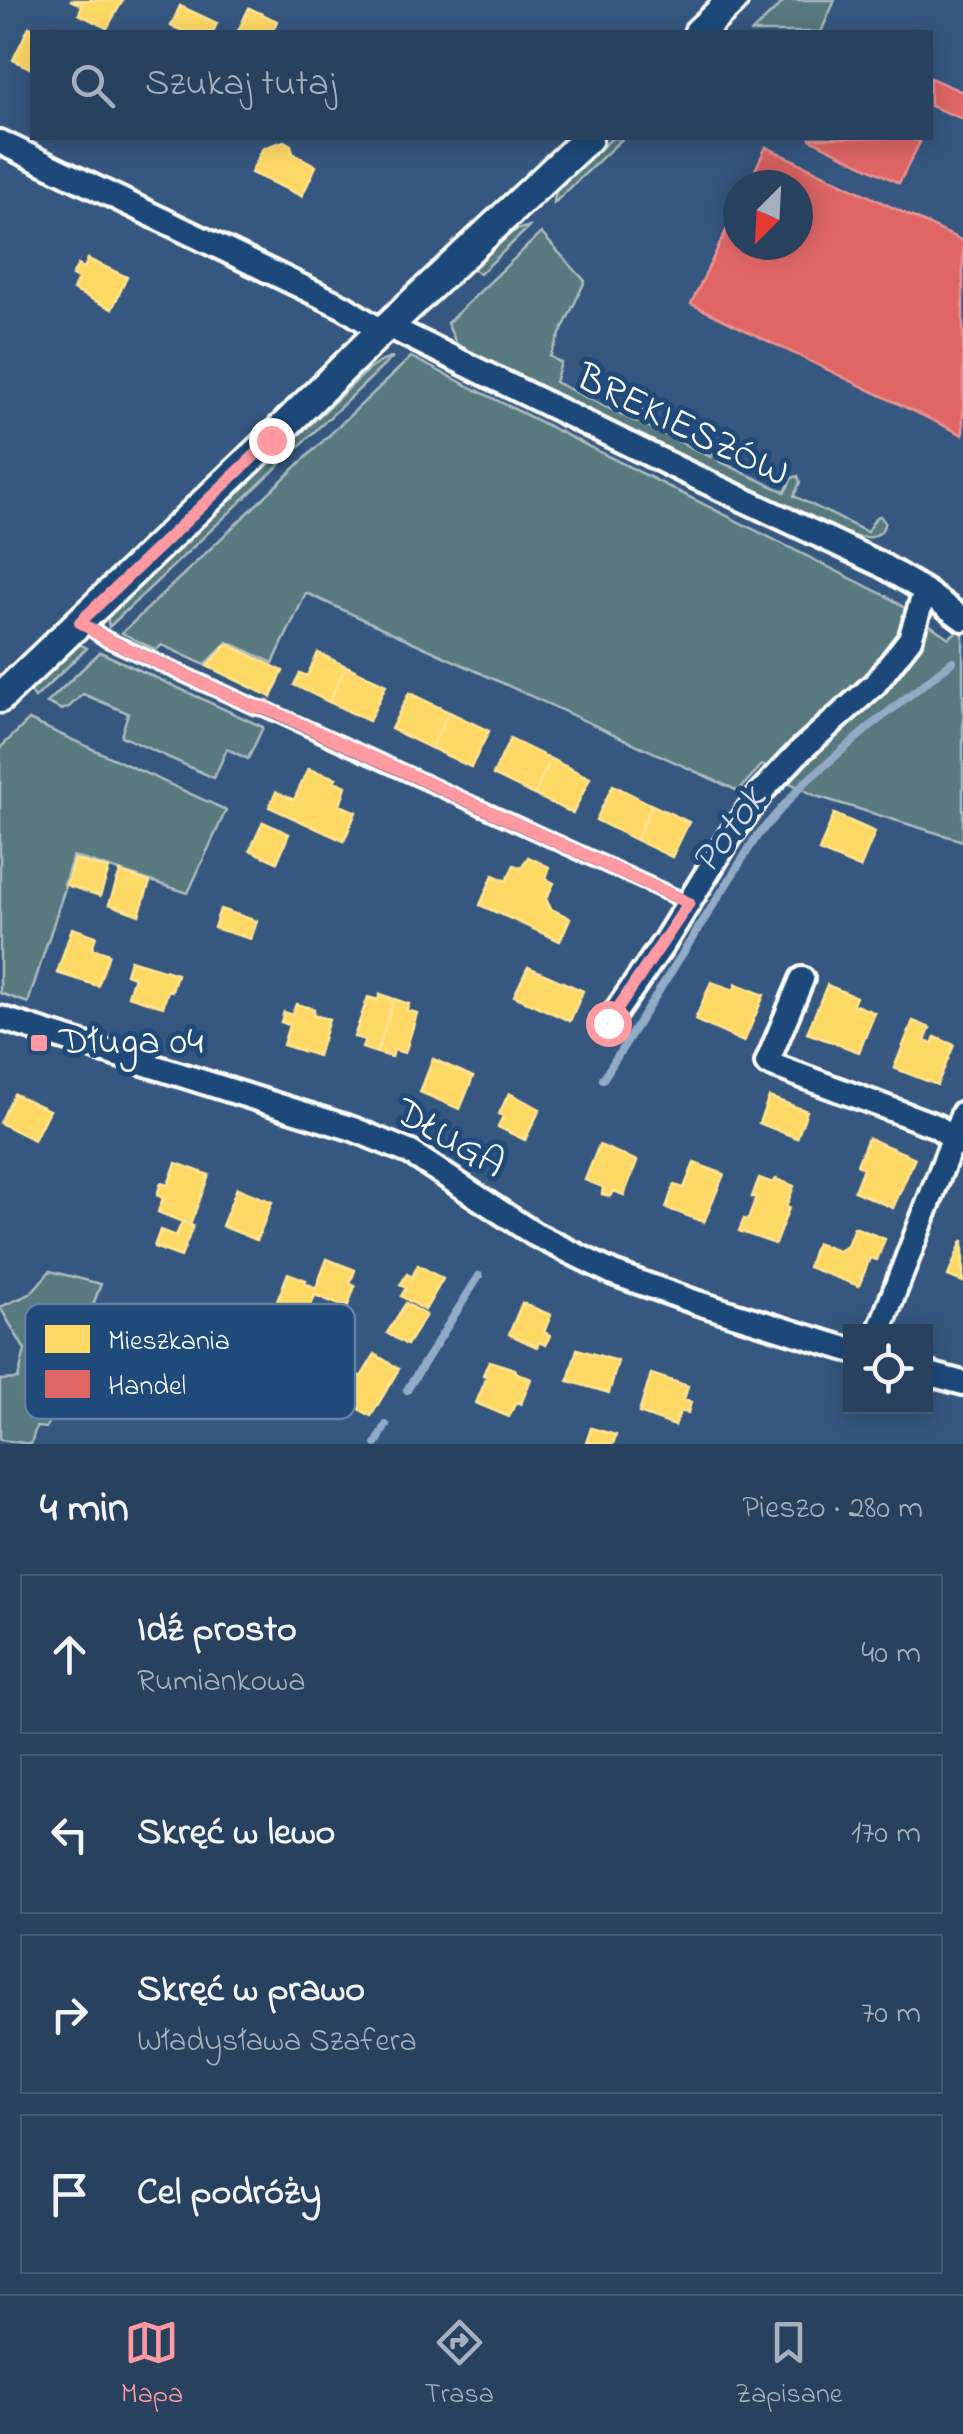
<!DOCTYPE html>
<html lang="pl">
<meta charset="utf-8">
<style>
body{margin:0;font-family:"Indie Flower",sans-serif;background:#344c68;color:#f1f3f6}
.controls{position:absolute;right:30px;bottom:30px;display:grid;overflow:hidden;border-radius:0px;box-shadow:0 5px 25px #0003}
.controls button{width:90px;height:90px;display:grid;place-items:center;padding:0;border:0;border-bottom:2px solid #445a74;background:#28415f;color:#f1f3f6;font:50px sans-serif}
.compass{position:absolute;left:723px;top:170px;width:90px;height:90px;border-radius:50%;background:#28415f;box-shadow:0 5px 25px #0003;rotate:204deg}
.stop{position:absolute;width:30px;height:30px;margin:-22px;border:8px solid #ff9aa2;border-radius:50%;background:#fff}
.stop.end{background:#ff9aa2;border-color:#fff;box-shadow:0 2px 10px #0008}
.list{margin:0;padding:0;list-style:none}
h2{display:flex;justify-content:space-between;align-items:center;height:130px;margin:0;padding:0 40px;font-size:42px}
h2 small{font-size:32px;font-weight:400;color:#a5afbd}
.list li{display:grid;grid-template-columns:65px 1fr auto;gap:30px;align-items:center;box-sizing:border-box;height:160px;margin:0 20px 20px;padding:0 20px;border:2px solid #445a74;border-radius:0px}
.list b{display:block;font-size:38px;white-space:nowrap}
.list p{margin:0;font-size:32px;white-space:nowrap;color:#a5afbd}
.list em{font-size:32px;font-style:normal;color:#a5afbd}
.icon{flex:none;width:55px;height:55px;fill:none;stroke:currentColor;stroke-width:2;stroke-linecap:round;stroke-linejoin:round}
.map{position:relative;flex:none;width:963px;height:1444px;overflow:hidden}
.search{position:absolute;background:#28415f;box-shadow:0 5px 25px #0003;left:30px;right:30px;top:30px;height:110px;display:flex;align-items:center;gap:25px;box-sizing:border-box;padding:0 35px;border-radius:0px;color:#a5afbd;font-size:38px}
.sheet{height:850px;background:#28415f}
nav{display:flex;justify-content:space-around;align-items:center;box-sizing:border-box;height:140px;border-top:2px solid #445a74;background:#28415f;font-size:28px;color:#a5afbd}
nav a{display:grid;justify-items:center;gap:5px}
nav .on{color:#ff9aa2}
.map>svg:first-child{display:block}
</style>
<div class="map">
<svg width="963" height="1444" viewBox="0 0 963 1444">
<rect width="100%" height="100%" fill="#36577f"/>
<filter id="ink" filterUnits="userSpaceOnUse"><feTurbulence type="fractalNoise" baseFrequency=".01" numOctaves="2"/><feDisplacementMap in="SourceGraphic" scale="20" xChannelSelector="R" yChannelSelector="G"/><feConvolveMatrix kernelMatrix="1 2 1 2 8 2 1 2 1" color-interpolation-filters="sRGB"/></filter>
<g filter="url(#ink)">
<path fill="#59797e" stroke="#acbcbe" stroke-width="2.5" d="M785 0H835L821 32H752Z
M612 138H623L554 203 555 194 561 184H563Z
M529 227 480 274 473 269C489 254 507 228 529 227Z
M541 233 585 281 550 356 561 363 555 382 637 422 644 407 650 405 652 409 645 425 711 457 719 442 723 441 726 444 719 461 785 492 792 478 798 476 800 482 794 496 867 532 876 517 880 516 885 523 881 532 872 537 846 538 468 355 457 345 447 323Z
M393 357 109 627 107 617 368 370 378 363Z
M411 357 890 598 949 638 963 626V841L816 796 792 784 762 765 738 791 306 593 273 663 228 642 205 665 162 645 156 650 122 633Z
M79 644 87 648 35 698 30 691Z
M100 652 263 727 248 759 227 749 214 778 121 736 128 713 83 694 69 707 62 710 47 703Z
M29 720 226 810 188 893 73 856 64 884 65 888 28 1003 0 993V748Z
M50 1271 101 1284 46 1428 36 1427 31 1444 0 1440V1380L18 1379 25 1350 0 1307 30 1294Z"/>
<path fill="#ffd966" stroke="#ffe494" stroke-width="2.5" d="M70 0H123L107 28 79 14 82 5Z
M180 6 217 23 213 32H185L171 26Z
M249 8 277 21 272 32 238 31Z
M29 27 40 32H32V69L13 60Z
M284 141 291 145 293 153 316 166 302 196 251 173 263 148Z
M88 259 127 277 112 309 73 290 78 279 72 276 78 265 84 268Z
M228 644 283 671 271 697 207 666Z
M318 653 346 666 329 702 294 685 300 673 307 676Z
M346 666 386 685 369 721 329 702Z
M409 693 449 712 431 748 391 729Z
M449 712 489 731 471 767 431 748Z
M510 739 551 759 534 795 493 775Z
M551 759 590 778 573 813 534 795Z
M308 769 336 778 334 781 346 786 340 805 356 812 344 841 269 807 276 792 294 800Z
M613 785 652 805 636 840 596 820Z
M652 805 689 822 672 857 636 840Z
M834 814 875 832 860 868 819 851Z
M263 822 289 834 277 862 250 850Z
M528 857 549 867 546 879 554 883 546 899 551 909 570 918 560 941 480 905 493 875 506 881 514 865 521 868Z
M74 859 109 869 100 896 66 885Z
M120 872 150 882 139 915 109 904Z
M220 909 257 921 251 939 214 928Z
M72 928 96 936 92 948 109 954 98 986 57 973Z
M130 960 177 974 172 991 168 990 163 1007 128 996 134 977 126 974Z
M528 967 583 991 570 1021 514 996Z
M711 982 734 990 736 984 764 995 744 1042 695 1020Z
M827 985 856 997 853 1004 875 1013 859 1052 807 1033Z
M380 994 394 999 377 1053 362 1048 365 1040 354 1037 368 997 378 1000Z
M394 999 409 1004 407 1010 417 1013 405 1053 394 1050 392 1057 377 1053Z
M296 1004 314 1009 313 1015 329 1019 318 1056 283 1045 289 1025 281 1022 284 1012 292 1015Z
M913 1021 930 1028 925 1041 932 1044 935 1037 954 1045 937 1085 894 1068Z
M433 1059 473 1077 460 1109 420 1092Z
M509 1093 540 1109 525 1140 498 1127 503 1116 499 1114Z
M14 1094 49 1110 34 1140 0 1123Z
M769 1097 807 1111 797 1138 759 1123Z
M868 1138 915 1158 893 1208 854 1191 863 1168 857 1165Z
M599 1145 637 1161 624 1195 614 1191 610 1196 602 1194 603 1187 585 1180Z
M176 1163 209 1175 190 1225 158 1212 163 1198 157 1195 161 1183 168 1185Z
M694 1163 724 1174 704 1222 666 1208 674 1185 684 1188Z
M759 1178 773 1183 776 1179 794 1186 786 1207 789 1208 775 1244 739 1231 744 1219 748 1220 756 1197H752Z
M237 1188 272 1202 257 1240 222 1226Z
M182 1222 193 1226 181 1257 154 1247 160 1230 176 1236Z
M854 1227 885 1239 877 1260 870 1258 859 1286 808 1267 816 1243 838 1251 847 1246Z
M962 1241H963V1282L948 1276Z
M327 1259 355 1270 350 1284 355 1286 347 1308 315 1295 300 1333 316 1339 306 1366 259 1348 270 1319 275 1320 277 1315 272 1314 288 1273 306 1280 305 1283 316 1288Z
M418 1265 443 1279 425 1310 401 1296 406 1288 400 1285 407 1274 412 1277Z
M406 1303 426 1315 407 1345 387 1333Z
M522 1303 551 1315 544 1332 550 1335 546 1345 539 1342 537 1347 509 1334Z
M577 1349 618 1361 609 1393 568 1381Z
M375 1354 399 1369 371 1416 323 1388 338 1363 361 1377Z
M489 1361 515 1369 517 1373 531 1379 521 1404 516 1402 509 1417 476 1403 487 1377 483 1375Z
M651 1374 688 1386 684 1400 691 1402 688 1413 680 1411 675 1426 639 1413Z
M591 1428 616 1435 613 1444 586 1443Z"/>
<path fill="#e06666" stroke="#e99494" stroke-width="2.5" d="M930 78 963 92V119L930 106Z
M810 138H911L920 142 899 183 810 139Z
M766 147 963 241V435L691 304 738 206V245H798V185H748Z"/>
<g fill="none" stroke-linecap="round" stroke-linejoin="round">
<path stroke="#91abc7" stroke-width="8" d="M603 1079 757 836 803 784 873 724 953 661
M407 1390 479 1276
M376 1444 386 1425"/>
<g stroke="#fff" stroke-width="19">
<path id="service" d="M81 622 106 639 255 707 265 709 689 903"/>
</g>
<g stroke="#fff" stroke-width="30">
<path id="minor" d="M0 142 344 307 381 331
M388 326 681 470 880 564 925 591 963 619
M802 979 767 1063 936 1126 963 1145
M0 1018 353 1129 411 1153 534 1234 613 1273 698 1303 850 1350
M608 1023 665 941 730 836 762 791 800 751 875 684 910 639 925 591
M879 1332 963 1113
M926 1373 963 1383"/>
</g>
<g stroke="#fff" stroke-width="35">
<path id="tertiary" d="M699 32 733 0
M0 698 271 439 381 331 388 326 588 138"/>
</g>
<use href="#service" stroke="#1f4a7a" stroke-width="11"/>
<use href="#minor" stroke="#1f4a7a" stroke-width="22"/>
<use href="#tertiary" stroke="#1f4a7a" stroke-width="28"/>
</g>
</g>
<g fill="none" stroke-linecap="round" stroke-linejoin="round" filter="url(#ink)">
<path stroke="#ff9aa2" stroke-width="12" d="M271 440 80 622 106 639 255 707 265 708 689 903 608 1023"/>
</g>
<rect fill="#ff9aa2" stroke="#1f4a7a" stroke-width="4" x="29" y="1033" width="20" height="20" rx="5"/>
<g text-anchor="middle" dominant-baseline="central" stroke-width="10" stroke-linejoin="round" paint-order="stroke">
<g font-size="40" fill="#fff" stroke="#1f4a7a">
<text transform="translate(682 427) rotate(26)">BREKIESZÓW</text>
<text transform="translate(449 1140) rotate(30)">DŁUGA</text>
</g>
<g font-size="40" fill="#fff" stroke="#1f4a7a" text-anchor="start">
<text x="59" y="1043">Długa 04</text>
</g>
<g font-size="42" font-style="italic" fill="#d1dce8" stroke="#1f4a7a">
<text transform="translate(730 831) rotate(-54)">Potok</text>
</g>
</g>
<rect x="25" y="1304" width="330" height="115" rx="15" fill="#1f4a7a" stroke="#6280a2" stroke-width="2.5"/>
<rect x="45" y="1325" width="45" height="28" fill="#ffd966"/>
<rect x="45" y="1370" width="45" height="28" fill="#e06666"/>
<g font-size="28" fill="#fff">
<text x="108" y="1349">Mieszkania</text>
<text x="108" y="1394">Handel</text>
</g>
</svg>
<div class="controls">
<button><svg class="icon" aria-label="locate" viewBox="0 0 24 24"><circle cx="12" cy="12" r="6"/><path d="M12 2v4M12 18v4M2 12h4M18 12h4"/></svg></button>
</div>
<svg class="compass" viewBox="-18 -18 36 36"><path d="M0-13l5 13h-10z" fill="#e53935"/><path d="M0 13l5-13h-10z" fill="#a5afbd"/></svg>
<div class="stop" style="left:608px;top:1023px"></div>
<div class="stop end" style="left:271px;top:440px"></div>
<div class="search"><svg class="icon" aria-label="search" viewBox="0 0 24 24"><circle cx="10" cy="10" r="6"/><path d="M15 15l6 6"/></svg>Szukaj tutaj</div>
</div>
<section class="sheet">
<h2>4 min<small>Pieszo · 280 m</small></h2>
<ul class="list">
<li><svg class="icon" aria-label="ahead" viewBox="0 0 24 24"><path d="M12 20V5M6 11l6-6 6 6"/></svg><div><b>Idź prosto</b><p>Rumiankowa</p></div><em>40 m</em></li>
<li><svg class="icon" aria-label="left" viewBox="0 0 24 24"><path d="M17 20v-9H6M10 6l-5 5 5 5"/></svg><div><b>Skręć w lewo</b></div><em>170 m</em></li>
<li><svg class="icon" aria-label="right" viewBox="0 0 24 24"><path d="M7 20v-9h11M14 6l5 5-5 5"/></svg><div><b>Skręć w prawo</b><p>Władysława Szafera</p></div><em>70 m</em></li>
<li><svg class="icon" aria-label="arrive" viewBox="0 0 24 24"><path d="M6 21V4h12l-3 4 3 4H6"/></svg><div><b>Cel podróży</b></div></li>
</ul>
</section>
<nav>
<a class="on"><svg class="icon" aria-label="map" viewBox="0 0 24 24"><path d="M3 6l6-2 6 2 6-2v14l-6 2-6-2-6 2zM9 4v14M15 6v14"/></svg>Mapa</a>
<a><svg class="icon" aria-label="directions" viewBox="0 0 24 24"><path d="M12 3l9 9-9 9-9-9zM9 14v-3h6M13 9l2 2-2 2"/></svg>Trasa</a>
<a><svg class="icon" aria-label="saved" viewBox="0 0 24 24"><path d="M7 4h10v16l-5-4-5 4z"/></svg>Zapisane</a>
</nav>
